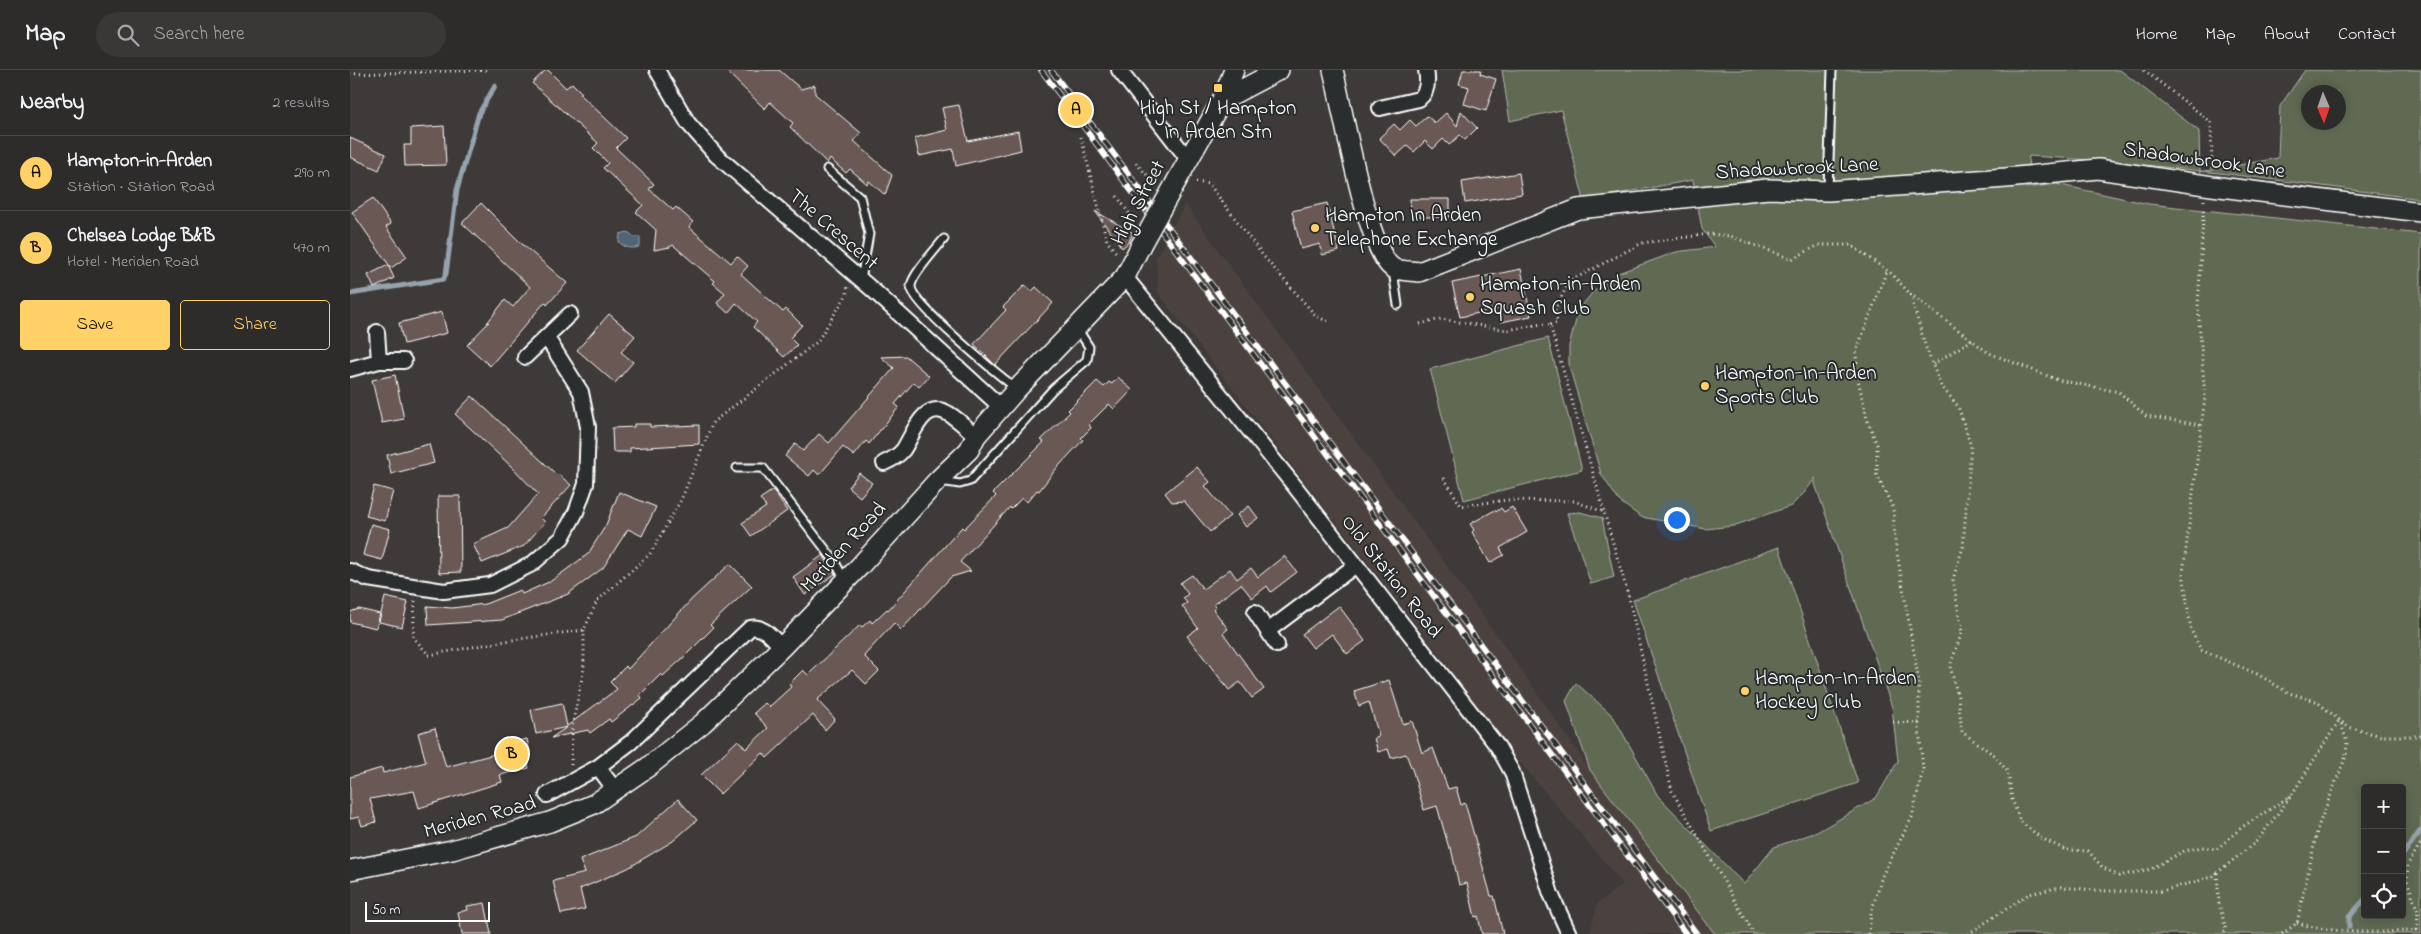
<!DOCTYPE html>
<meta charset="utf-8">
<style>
body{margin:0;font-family:"Indie Flower",sans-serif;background:#3a3837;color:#f1f3f6}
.controls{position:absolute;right:15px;bottom:15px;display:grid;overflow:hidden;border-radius:5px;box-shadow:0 2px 12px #0003}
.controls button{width:45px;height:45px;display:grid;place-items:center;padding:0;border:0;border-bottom:1px solid #494847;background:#2e2c2b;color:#f1f3f6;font:25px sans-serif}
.compass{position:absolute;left:1951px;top:15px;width:45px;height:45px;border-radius:50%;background:#2e2c2b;box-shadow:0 2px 12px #0003;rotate:178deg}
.scale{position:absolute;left:15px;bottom:12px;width:125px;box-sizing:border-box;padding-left:5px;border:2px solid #fff;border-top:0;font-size:14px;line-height:18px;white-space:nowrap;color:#fff;-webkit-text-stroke:4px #2a2d2e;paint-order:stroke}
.you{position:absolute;left:1326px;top:449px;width:18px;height:18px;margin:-12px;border:4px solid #fff;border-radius:50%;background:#1a73e8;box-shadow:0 0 0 8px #1a73e833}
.badge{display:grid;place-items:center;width:32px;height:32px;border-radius:50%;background:#ffd166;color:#111;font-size:16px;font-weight:700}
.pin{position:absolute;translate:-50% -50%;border:2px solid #fff;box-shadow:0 1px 5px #0006}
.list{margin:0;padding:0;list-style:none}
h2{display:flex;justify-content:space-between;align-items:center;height:65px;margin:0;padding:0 20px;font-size:21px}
h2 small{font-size:16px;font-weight:400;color:#a7a7a9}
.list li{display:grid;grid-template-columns:32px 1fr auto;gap:15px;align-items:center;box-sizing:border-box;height:75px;padding:0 20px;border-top:1px solid #494847}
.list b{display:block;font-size:19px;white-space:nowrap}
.list p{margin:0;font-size:16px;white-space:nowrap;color:#a7a7a9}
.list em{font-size:16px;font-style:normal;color:#a7a7a9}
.actions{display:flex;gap:10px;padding:15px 20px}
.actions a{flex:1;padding:11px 0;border:1px solid #ffd166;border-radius:5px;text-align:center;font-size:18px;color:#ffd166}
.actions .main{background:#ffd166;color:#111}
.icon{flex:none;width:28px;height:28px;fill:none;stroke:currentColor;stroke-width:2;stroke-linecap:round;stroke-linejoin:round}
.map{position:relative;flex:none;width:2071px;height:864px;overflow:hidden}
header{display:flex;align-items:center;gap:30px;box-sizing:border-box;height:70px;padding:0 25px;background:#2e2c2b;border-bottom:1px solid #494847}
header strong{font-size:24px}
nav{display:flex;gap:28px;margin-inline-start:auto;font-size:18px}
.search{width:350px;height:45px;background:#3a3837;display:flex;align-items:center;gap:12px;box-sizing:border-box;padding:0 18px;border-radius:28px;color:#a7a7a9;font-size:19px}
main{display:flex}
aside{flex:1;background:#2e2c2b}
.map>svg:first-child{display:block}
</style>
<header>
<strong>Map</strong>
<div class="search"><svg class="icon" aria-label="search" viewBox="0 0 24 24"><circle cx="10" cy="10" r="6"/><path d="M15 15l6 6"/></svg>Search here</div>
<nav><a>Home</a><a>Map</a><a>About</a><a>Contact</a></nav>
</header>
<main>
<aside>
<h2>Nearby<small>2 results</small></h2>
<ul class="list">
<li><span class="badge">A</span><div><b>Hampton-in-Arden</b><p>Station · Station Road</p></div><em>290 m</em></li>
<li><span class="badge">B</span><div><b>Chelsea Lodge B&amp;B</b><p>Hotel · Meriden Road</p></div><em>470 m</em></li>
</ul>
<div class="actions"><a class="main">Save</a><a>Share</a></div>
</aside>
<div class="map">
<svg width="2071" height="864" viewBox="0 0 2071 864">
<rect width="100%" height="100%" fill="#3e3a39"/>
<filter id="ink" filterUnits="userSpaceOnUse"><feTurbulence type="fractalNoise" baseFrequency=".02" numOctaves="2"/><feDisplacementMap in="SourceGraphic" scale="10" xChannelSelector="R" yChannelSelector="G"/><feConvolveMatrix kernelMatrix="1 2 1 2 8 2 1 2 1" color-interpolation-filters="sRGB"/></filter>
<g filter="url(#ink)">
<path fill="#4c4341" d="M835 134 1163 588 1240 700 1365 864H1240L1247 834 1273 814 1158 678 1090 585 808 223 806 188Z"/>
<path fill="#616b52" stroke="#b0b5a8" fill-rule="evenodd" d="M1152 0H1770L1849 61 1850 102 1928 88 1930 36 1955 0H2071V129C1941 112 1810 93 1679 86L1676 118 1706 114 1799 134 2071 164V864H1365L1240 700 1216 631 1226 613 1263 646 1308 726 1394 814 1424 777 1467 762 1526 728 1548 691 1542 637 1465 414V408L1456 421 1441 436 1383 456 1356 459 1291 447 1269 431 1251 404 1219 296V276L1229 239 1243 222 1268 203 1326 182 1365 177 1352 159 1343 110 1234 130 1211 40 1160 51ZM1958 22H1988V52H1958ZM2015 718H2052V845H2015Z
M1198 268 1232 400 1114 430 1080 299Z
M1230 442 1252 448 1264 507 1241 514 1217 443Z
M1429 477 1508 713 1361 761 1283 530Z"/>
<path fill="#506574" stroke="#96a3ac" d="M278 162 284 167H290V176C285 180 274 178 269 172L270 164Z"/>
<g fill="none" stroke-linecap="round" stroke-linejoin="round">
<path stroke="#96a3ac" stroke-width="5" d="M0 224 93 209 96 204 107 120 129 43 145 16
M2052 786 2071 760
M1999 857V847L2015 829"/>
</g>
<path fill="#6b5954" stroke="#fff" d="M196 0H198L216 18 222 13 232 23 230 24 276 68 266 78 304 114 299 119 323 140 326 137 343 152 339 157 381 193 387 186 398 196 391 204 433 242 436 239 452 255 440 268 447 275 434 287 403 257 407 252 386 233 378 243 367 233 375 223 363 213 365 211 323 175 320 177 304 180 306 160 286 142 293 135 253 98 258 93 243 78 248 73 182 13Z
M375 0H429L451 19 465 15V24L511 63 504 71 542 105 535 125 519 111 517 114 500 99 496 103 480 89 477 93 440 57 443 53 420 32 415 39Z
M1113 0H1131L1130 4 1146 9 1136 41 1114 34 1119 17 1109 14Z
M609 35 618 71 668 61 671 80 606 96 603 79 569 86 565 68 597 60 592 38Z
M1111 41 1127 58 1115 70 1110 65 1099 75 1093 69 1083 79 1075 71 1064 82 1057 76 1046 86 1029 68 1044 54 1050 60 1060 50 1066 56 1077 46 1085 53 1096 43 1107 56Z
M94 56 96 95 55 96 54 75H61V58Z
M0 68 36 84 29 100 0 87Z
M1169 103 1172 124 1115 133 1112 112Z
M23 128 41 154 36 157 57 187 41 198 2 142Z
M1060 129H1100V147H1070V142H1061Z
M131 133 172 174 217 213 197 235 195 232 140 296 117 275 139 252 137 253 155 230 163 237 180 217 112 153Z
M977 133 989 181 972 185 970 174 951 179 942 141Z
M745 141 783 163 779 172 772 178Z
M38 195 44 208 24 218 18 205Z
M1171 199 1181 246 1151 252 1148 239 1110 247 1102 213Z
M675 215 682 221 686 217 703 233 645 295 624 274 656 240 653 237Z
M92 242 97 263 54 274 49 253Z
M259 244 285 266 271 282 283 292 265 313 227 280Z
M556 286 579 306 569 317 564 312 545 334 549 337 519 374 516 371 504 386 493 377 469 405 464 400 459 406 435 386 445 374 453 381 469 364 479 373 544 298 531 287Z
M45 305 54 349 32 353 22 310Z
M768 307 782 320 764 339 759 334 739 354 741 358 731 368 733 370 706 399 689 421 687 420 677 432 672 428 661 439 660 437 610 492 621 501 601 507 551 560 544 553 514 586 529 601 516 614 502 600 467 630 485 649 475 660 463 645 417 688 413 683 370 724 351 705 388 670 396 679 418 658 404 643 415 633 419 637 441 617 439 614 453 600 458 605 510 555 512 557 520 550 522 553 537 539 538 540 612 457 614 459 646 426 643 423 694 372 691 370 720 342 718 340 747 311 754 317 759 312 762 314Z
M122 326 207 405 208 404 221 415 191 448 195 452 174 476 132 493 123 474 158 458 188 424 162 397 105 344Z
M284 354H300V357L349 355V374L280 378V382H263L262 358 284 357Z
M79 374 84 393 41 404 37 385Z
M847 397 860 412 855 416 880 446 860 462 834 431 822 432 815 423Z
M509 403 522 413 510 427 498 417Z
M24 416 43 421 35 451 16 446Z
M423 420 437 441 401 466 392 453 416 437 410 429Z
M269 422 306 437 292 466 278 459 253 498 218 524 152 550 78 555 77 536 102 538 135 534 170 520 172 524 201 511 238 484 256 455Z
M88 426H110L111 502 89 503Z
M899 436 908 448 896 457 887 445Z
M1162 437 1177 462 1150 478 1154 485 1140 493 1122 462 1124 460 1120 454 1145 440 1146 442 1151 438 1154 442Z
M21 454 40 459 32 490 13 485Z
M473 485 485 504 455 525 443 507Z
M934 486 947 502 921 522 917 516 902 528 891 514 864 534 866 537 863 539 878 559 873 563 914 619 902 628 890 612 879 620 837 566 848 558 832 536 837 533 833 528 838 524 830 513 842 505 853 519 880 499 887 509 901 498 908 507Z
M380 494 402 516 360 555 363 558 333 588 313 606 311 604 290 625 292 628 261 652 259 649 240 663 238 660 201 668 217 657 186 664 181 640 212 633 217 656 267 619 260 612 276 596 278 599 342 529Z
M35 527 58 532 52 557 29 552Z
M989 536 1015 571 997 584 982 564 963 578 952 564Z
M9 539 30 544 26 558 0 552V542Z
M1039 610 1053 654 1062 651 1072 683 1083 678 1098 719 1106 717 1111 735 1115 733 1141 826H1144L1153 864H1132L1128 846 1125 847 1117 813 1109 815 1101 778H1099L1087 736 1074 740 1063 702 1056 684 1041 688 1038 679 1028 682 1024 668 1029 666 1019 632 1009 636 1004 621Z
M85 658 96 697 152 682 150 675 177 669 181 687 176 688 179 698 150 705 152 712 69 738 64 721 20 729 26 752 12 756 9 747 0 749V707L32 698 33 703 76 692 68 663Z
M328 729 347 750 323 771 278 798 230 819 235 839 211 844 203 811 235 803 230 790 286 767Z
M135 833 141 864H112L108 842 118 840 117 836Z"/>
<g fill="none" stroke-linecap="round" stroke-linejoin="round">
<g stroke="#fff" stroke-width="11">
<path id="lane" d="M477 99 510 127 519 164 511 210
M1478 120 1482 0
M594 169C586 179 562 205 561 216 560 233 650 306 667 319
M1043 201 1048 235
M387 398H413L483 489 495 510
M590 411 610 414 620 411 703 319 737 290 739 277 727 258"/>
</g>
<g stroke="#fff" stroke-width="18">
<path id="street" d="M307 0 338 53 366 85 524 221 651 337
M769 0 838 89
M1030 38 1069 29C1078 22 1078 10 1076 0
M775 207 943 414 1148 677 1162 702 1201 824 1219 864
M27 262 29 291
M175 287 220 244
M0 299 29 291H54
M534 393C541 390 548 386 553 380 563 366 573 328 599 344 609 350 618 359 626 366
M0 501 18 509 94 521 140 515 182 494 212 468 226 442 236 414 238 357 231 322 197 268
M905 542 927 575
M919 560 1006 495
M248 697 266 721
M197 725 248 697 281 672 400 558C414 555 422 568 432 577"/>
</g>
<g stroke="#fff" stroke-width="22">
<path id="secondary" d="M983 0C992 34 1017 183 1043 198 1049 201 1062 201 1069 202L1228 139 1418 119 1478 121 1656 108 1748 99 1862 116 2071 142
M872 30 929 0
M826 112 872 30 884 0
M0 800 102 780 200 752 244 734 298 697 353 653 432 577 509 497 588 410 619 380 626 366 667 319 775 207 791 175"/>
</g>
<path stroke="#fff" stroke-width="3" stroke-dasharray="1 4" stroke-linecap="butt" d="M1794 0 1861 52 1862 100
M0 4 137 0
M731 67 757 171 768 185
M786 93 806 115
M846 112 859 114 914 187 966 246 981 253
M767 126 785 152
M1854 130 1848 237 1855 327 1833 503 1841 560 1851 580 1907 604 1939 623 1966 631 1998 657 2031 666H2071
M1560 224 1639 283 1708 310 1769 322 1796 346 1851 355
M1070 254 1091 249 1157 260 1192 254 1200 255 1254 441
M1200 255 1207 253 1205 239 1220 211 1292 173 1359 164 1380 166 1442 189 1469 175H1501L1542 204 1560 224 1575 275 1591 316 1608 336 1621 376 1613 477 1603 509 1612 562 1600 596 1608 627 1612 662 1644 685 1658 702 1662 729 1670 751 1691 768 1716 780 1738 781 1752 797 1769 806 1801 799 1834 781 1852 777 1867 779 1892 757 1941 726
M1583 294 1622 270
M1094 408 1111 436 1157 430 1224 431 1254 442 1279 528 1322 721 1404 864
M65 531 63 567 79 585 155 571 234 560 247 531 300 484 331 430 363 352 467 272 497 224 498 217
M1543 652 1569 653
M221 695 222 657 234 598V560
M1867 803 1869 833 1876 860 1873 864
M1947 853C1985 864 2031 863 2071 860
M2067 860 2068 842 2057 810 2058 794 2071 773
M1519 864 1521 843 1532 806 1562 747 1573 699 1569 660V612L1545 471 1543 438 1527 405V375L1517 349 1507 305 1506 282 1537 200
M1618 864 1679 824 1711 817 1757 821H1812L1862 807 1907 771 1941 726 1990 649
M1932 864 1947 853 1968 757 1996 686 1997 672 1990 650"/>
<use href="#lane" stroke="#2a2d2e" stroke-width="7"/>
<use href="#street" stroke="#2a2d2e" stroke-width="14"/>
<use href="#secondary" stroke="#2a2d2e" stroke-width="19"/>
<g stroke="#fff" stroke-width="5.5">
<path id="rail" d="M691 0 1336 864
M701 0 1347 864"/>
</g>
<use href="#rail" stroke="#2a2d2e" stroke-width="4" stroke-dasharray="11" stroke-linecap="butt"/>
<g stroke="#fff" stroke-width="22" stroke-linecap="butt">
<path id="secondary-bridge" d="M791 175 826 112"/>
</g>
<use href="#secondary-bridge" stroke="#2a2d2e" stroke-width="19"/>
</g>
</g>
<g fill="#ffd166" stroke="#2a2d2e" stroke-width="2">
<rect x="863" y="13" width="10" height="10" rx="2.5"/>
<circle cx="965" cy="158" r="5"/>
<circle cx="1120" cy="227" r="5"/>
<circle cx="1355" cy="316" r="5"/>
<circle cx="1395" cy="621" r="5"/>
</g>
<g text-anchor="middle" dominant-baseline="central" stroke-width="4" stroke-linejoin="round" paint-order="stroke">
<g font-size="21" fill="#fff" stroke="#2a2d2e" text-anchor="start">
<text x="868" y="39" text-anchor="middle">High St / Hampton<tspan x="868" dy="24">In Arden Stn</tspan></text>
<text x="975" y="146">Hampton In Arden<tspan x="975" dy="24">Telephone Exchange</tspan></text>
<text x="1130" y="215">Hampton-in-Arden<tspan x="1130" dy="24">Squash Club</tspan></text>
<text x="1365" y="304">Hampton-In-Arden<tspan x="1365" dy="24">Sports Club</tspan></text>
<text x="1405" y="609">Hampton-In-Arden<tspan x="1405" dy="24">Hockey Club</tspan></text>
</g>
<g font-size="21" fill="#fff" stroke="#2a2d2e">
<text transform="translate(1854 91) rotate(8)">Shadowbrook Lane</text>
<text transform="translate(1447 99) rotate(-3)">Shadowbrook Lane</text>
<text transform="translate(789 133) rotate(-62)">High Street</text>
<text transform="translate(483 160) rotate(41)">The Crescent</text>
<text transform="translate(494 478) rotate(-47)">Meriden Road</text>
<text transform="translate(1041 507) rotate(52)">Old Station Road</text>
<text transform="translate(130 748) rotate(-15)">Meriden Road</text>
</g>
</g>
</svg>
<div class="controls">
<button>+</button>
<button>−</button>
<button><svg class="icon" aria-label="locate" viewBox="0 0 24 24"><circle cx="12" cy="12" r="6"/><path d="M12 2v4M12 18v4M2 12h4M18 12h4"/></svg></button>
</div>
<svg class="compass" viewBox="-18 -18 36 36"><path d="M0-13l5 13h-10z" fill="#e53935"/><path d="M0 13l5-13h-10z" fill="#a7a7a9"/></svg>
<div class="scale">50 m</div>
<div class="you"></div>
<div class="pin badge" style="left:726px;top:40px">A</div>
<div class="pin badge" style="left:162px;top:684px">B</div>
</div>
</main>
